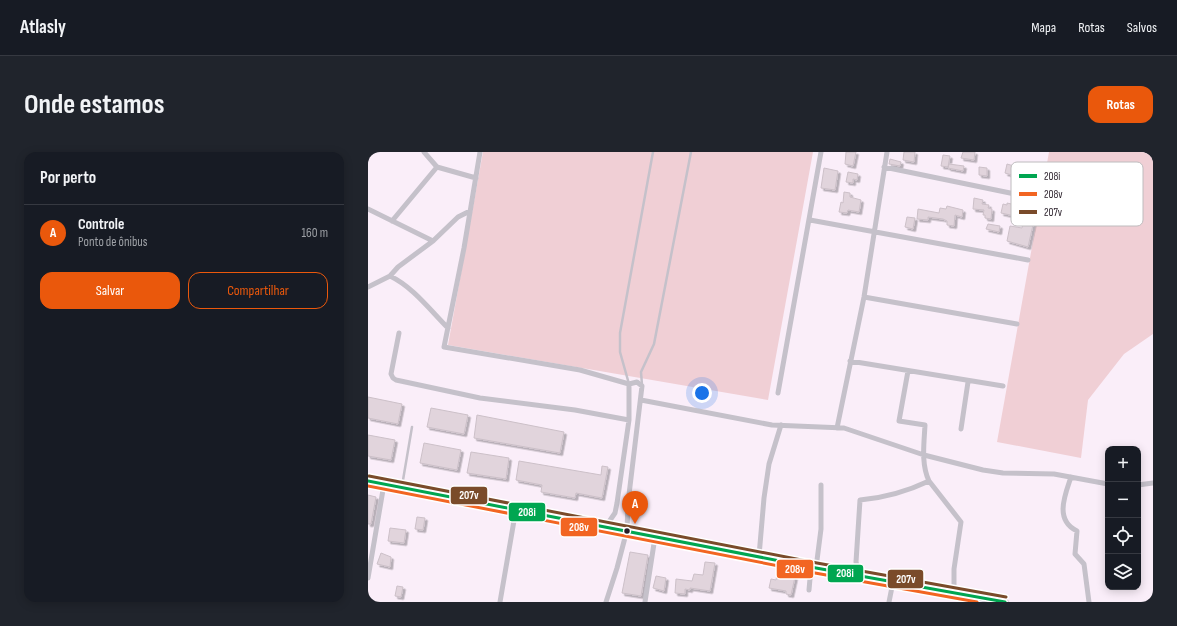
<!DOCTYPE html>
<html lang="pt">
<meta charset="utf-8">
<style>
body{margin:0;font-family:"Sofia Sans Condensed",sans-serif;background:#20242c;color:#f1f3f6}
.controls{position:absolute;right:12px;bottom:12px;display:grid;overflow:hidden;border-radius:8px;box-shadow:0 2px 10px #0003}
.controls button{width:36px;height:36px;display:grid;place-items:center;padding:0;border:0;border-bottom:1px solid #363941;background:#171b24;color:#f1f3f6;font:20px sans-serif}
.you{position:absolute;left:334px;top:241px;width:14px;height:14px;margin:-10px;border:3px solid #fff;border-radius:50%;background:#1a73e8;box-shadow:0 0 0 6px #1a73e833}
.badge{display:grid;place-items:center;width:26px;height:26px;border-radius:50%;background:#ea580c;color:#fff;font-size:13px;font-weight:700}
.pin{position:absolute;translate:-50% -33px;filter:drop-shadow(0 1px 2px #0008)}
.pin::after{content:'';position:absolute;top:21px;width:14px;height:12px;background:inherit;clip-path:polygon(0 0,100% 0,50% 100%)}
.list{margin:0;padding:0;list-style:none}
h2{display:flex;justify-content:space-between;align-items:center;height:52px;margin:0;padding:0 16px;font-size:17px}
h2 small{font-size:13px;font-weight:400;color:#9ea1a6}
.list li{display:grid;grid-template-columns:26px 1fr auto;gap:12px;align-items:center;box-sizing:border-box;height:56px;padding:0 16px;border-top:1px solid #363941}
.list b{display:block;font-size:15px;white-space:nowrap}
.list p{margin:0;font-size:13px;white-space:nowrap;color:#9ea1a6}
.list em{font-size:13px;font-style:normal;color:#9ea1a6}
.actions{display:flex;gap:8px;padding:12px 16px}
.actions a{flex:1;padding:9px 0;border:1px solid #ea580c;border-radius:12px;text-align:center;font-size:14px;color:#ea580c}
.actions .main{background:#ea580c;color:#fff}
.icon{flex:none;width:22px;height:22px;fill:none;stroke:currentColor;stroke-width:2;stroke-linecap:round;stroke-linejoin:round}
.map{position:relative;flex:none;width:785px;height:450px;overflow:hidden;border-radius:12px}
header{display:flex;align-items:center;gap:24px;box-sizing:border-box;height:56px;padding:0 20px;background:#171b24;border-bottom:1px solid #363941}
header strong{font-size:19px}
nav{display:flex;gap:22px;margin-inline-start:auto;font-size:14px}
.intro{display:flex;align-items:center;justify-content:space-between;box-sizing:border-box;height:96px;padding:0 24px}
h1{margin:0;font-size:28px}
.button{padding:10px 18px;border-radius:12px;background:#ea580c;color:#fff;font-size:14px;font-weight:700}
main{display:flex;gap:24px;padding:0 24px}
aside{flex:1;background:#171b24;border-radius:12px;box-shadow:0 2px 10px #0003}
.map>svg:first-child{display:block}
</style>
<header>
<strong>Atlasly</strong>
<nav><a>Mapa</a><a>Rotas</a><a>Salvos</a></nav>
</header>
<div class="intro"><h1>Onde estamos</h1><a class="button">Rotas</a></div>
<main>
<aside>
<h2>Por perto<small></small></h2>
<ul class="list">
<li><span class="badge">A</span><div><b>Controle</b><p>Ponto de ônibus</p></div><em>160 m</em></li>
</ul>
<div class="actions"><a class="main">Salvar</a><a>Compartilhar</a></div>
</aside>
<div class="map">
<svg width="785" height="450" viewBox="0 0 785 450">
<defs>
<filter id="shadow"><feDropShadow dx="2.5" dy="2.5" stdDeviation="0" flood-color="#0004"/></filter>
</defs>
<rect width="100%" height="100%" fill="#faeef9"/>
<path fill="#f0cfd5" d="M115 0H445L400 248 80 193Z
M681 0H785V182L756 202 720 248 713 306 629 290Z"/>
<path fill="#e1d4dc" stroke="#ccc0c8" filter="url(#shadow)" d="M478 0H488L485 14 477 12Z
M536 0H547L546 10 535 8Z
M595 0H607L606 8 593 6Z
M575 3 582 4 580 15 573 14Z
M522 7 533 10 532 14 521 12Z
M581 12 596 14 595 19 580 16Z
M639 12 646 14 644 23 637 21Z
M611 15 619 16V24L611 23Z
M456 16 470 19 467 38 453 36Z
M480 20 490 22 489 28 485 27V31L478 30Z
M476 40 482 41V45L493 48 491 60 480 58 479 61 471 60 473 50 475 51Z
M606 46 615 48 614 52 621 53 620 56 624 57 623 67 617 66V63H615L616 58 605 57Z
M639 51 665 57 664 63 667 64 660 95 639 89 642 74 654 76 656 66 633 61 635 52 639 53Z
M579 54 595 58 594 65 587 63 586 74 579 73V69L575 67 560 65V68L549 67 550 57 571 61 572 56 578 57Z
M539 65 547 66 545 77 537 75Z
M620 72 632 74 631 80 618 77Z
M0 245 34 252 30 272 0 266Z
M63 256 100 263 96 282 59 275Z
M109 263 196 280 192 301 106 286Z
M0 283 27 288 23 308 0 304Z
M56 291 93 298 89 318 52 311Z
M103 300 141 306 138 327 99 321Z
M151 309 233 323 234 314 240 315 234 346 208 341 207 346 173 340 174 333 148 328Z
M0 343 8 345 3 372H0Z
M49 365 57 366 55 378 47 377Z
M22 376 38 378 36 391 20 389Z
M262 400 280 403 273 444 254 441Z
M13 401 23 405 22 415 9 412Z
M337 410 347 411 342 439 322 436V438L317 437V442L307 441 308 427 324 429 326 422 335 423Z
M409 422 427 425 423 443 418 442V439L401 436 403 427 408 428Z
M288 424 298 426 296 439 285 436Z
M29 434 35 435 33 445 27 444Z"/>
<g fill="none" stroke-linecap="round" stroke-linejoin="round">
<path stroke="#c5c1ca" stroke-width="2.5" d="M261 232 252 200V181L285 0
M274 233 273 220 286 192 323 0
M34 334 44 275"/>
<path stroke="#c5c1ca" stroke-width="5" d="M56 0 69 15 108 26
M112 0 96 96 76 195 212 218 261 232 269 230 274 234 260 351 259 378 249 416 238 450
M516 15 671 47
M0 57 65 89 90 65 102 59
M442 68 660 108
M24 69 69 15
M22 124 30 115 65 89
M0 135 22 124C45 135 62 158 80 176
M496 145 649 172
M31 181 23 222 25 226 28 228 112 246 207 258 261 268
M482 209 635 234
M540 219 531 269 557 273C556 292 553 312 561 329L593 370 586 417V441
M410 241 453 0
M273 248 404 273 476 276 556 303 615 318 635 321 686 322 740 332
M469 276 496 145 519 0
M593 277 600 230
M703 325C697 343 686 368 709 379L707 402 716 412 721 450
M770 333 785 331
M238 374 247 361 249 351 261 268V232
M391 404 396 346 401 312 413 273
M448 416 453 377V333
M492 424 488 410 492 348C515 346 540 339 561 329
M0 426 16 332
M441 438 443 415
M132 450 148 357
M277 450 287 385
M521 450 525 430"/>
<path stroke="#bdb7c3" stroke-width="7" d="M0 329 238 374 448 416 637 450"/>
<g stroke="#fff" stroke-width="6">
<path id="bus-1" d="M0 329 448 416 637 450"/>
</g>
<g stroke="#fff" stroke-width="6">
<path id="bus-2" d="M0 334 447 421 609 450"/>
</g>
<g stroke="#fff" stroke-width="6">
<path id="bus-3" d="M1 324 449 411 638 445"/>
</g>
<use href="#bus-1" stroke="#00a651" stroke-width="3"/>
<use href="#bus-2" stroke="#f26522" stroke-width="3"/>
<use href="#bus-3" stroke="#7a4b2a" stroke-width="3"/>
</g>
<circle fill="#281e28" stroke="#fff" stroke-width="1.5" cx="259" cy="379" r="3.5"/>
<rect x="643" y="10" width="132" height="64" rx="6" fill="#fff" stroke="#bebcbe" stroke-width="1"/>
<rect x="651" y="22" width="18" height="4" fill="#00a651"/>
<rect x="651" y="40" width="18" height="4" fill="#f26522"/>
<rect x="651" y="58" width="18" height="4" fill="#7a4b2a"/>
<g font-size="11" fill="#281e28">
<text x="676" y="28">208i</text>
<text x="676" y="46">208v</text>
<text x="676" y="64">207v</text>
</g>
<g stroke="#fff" stroke-width="1.5">
<rect x="82" y="334" width="38" height="19" rx="4" fill="#7a4b2a"/>
<rect x="140" y="350" width="38" height="20" rx="4" fill="#00a651"/>
<rect x="192" y="365" width="38" height="20" rx="4" fill="#f26522"/>
<rect x="408" y="407" width="38" height="20" rx="4" fill="#f26522"/>
<rect x="459" y="412" width="37" height="19" rx="4" fill="#00a651"/>
<rect x="519" y="417" width="37" height="20" rx="4" fill="#7a4b2a"/>
</g>
<g font-size="11" text-anchor="middle" font-weight="bold" fill="#fff">
<text x="101" y="347">207v</text>
<text x="159" y="364">208i</text>
<text x="211" y="379">208v</text>
<text x="427" y="421">208v</text>
<text x="477" y="425">208i</text>
<text x="538" y="431">207v</text>
</g>
</svg>
<div class="controls">
<button>+</button>
<button>−</button>
<button><svg class="icon" aria-label="locate" viewBox="0 0 24 24"><circle cx="12" cy="12" r="6"/><path d="M12 2v4M12 18v4M2 12h4M18 12h4"/></svg></button>
<button><svg class="icon" aria-label="layers" viewBox="0 0 24 24"><path d="M12 4l9 5-9 5-9-5zM3 14l9 5 9-5"/></svg></button>
</div>
<div class="you"></div>
<div class="pin badge" style="left:267px;top:372px">A</div>
</div>
</main>
